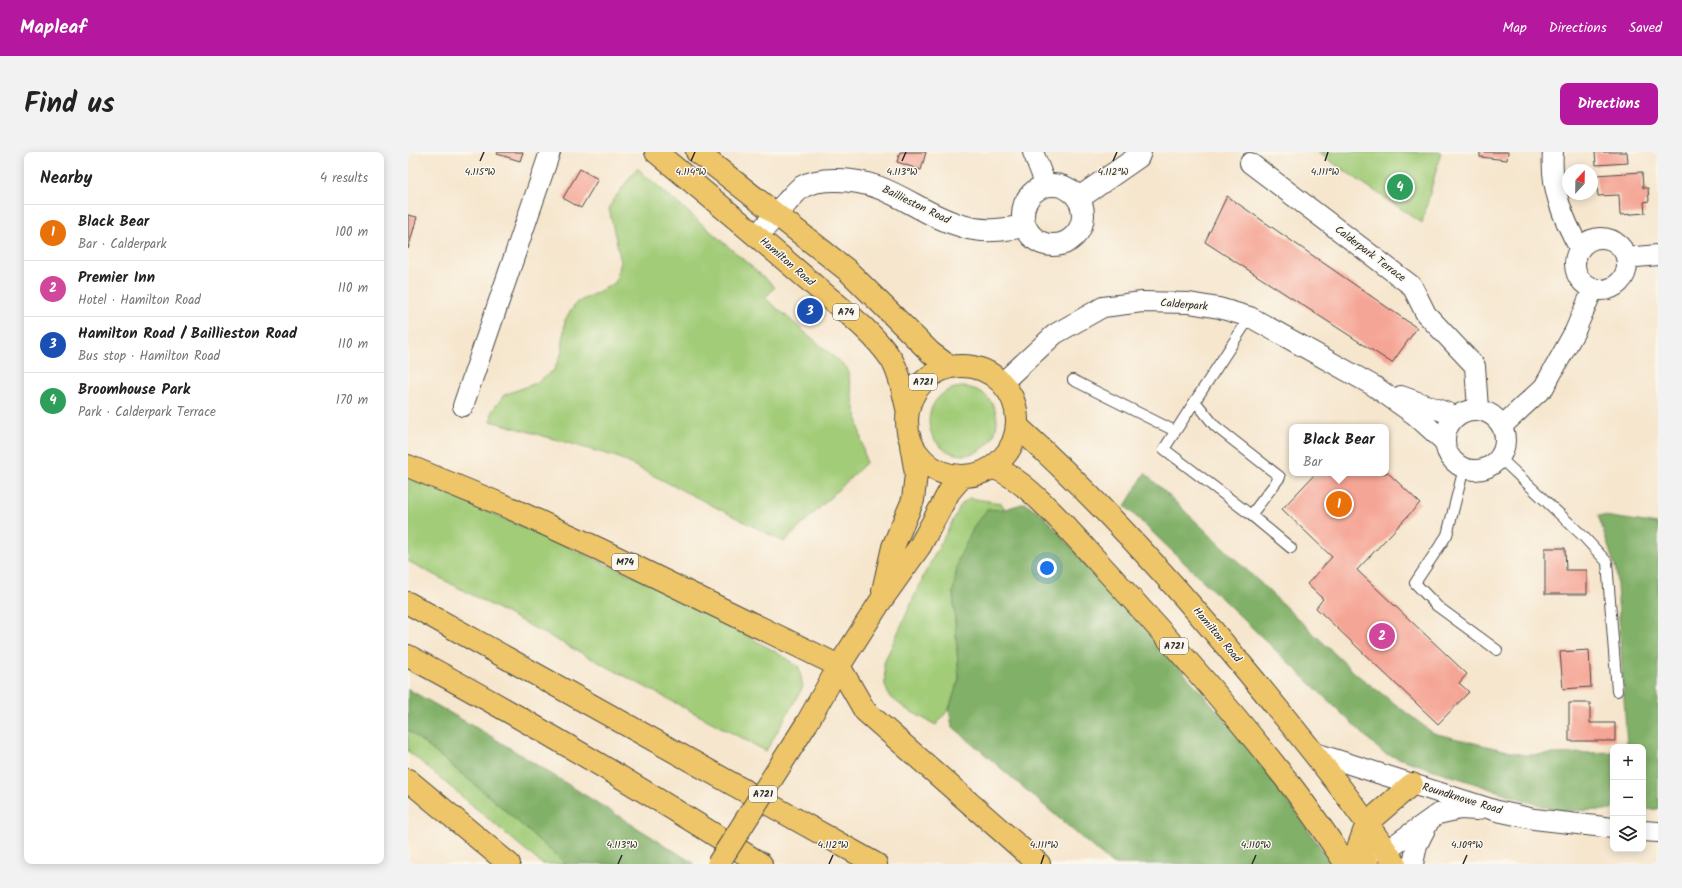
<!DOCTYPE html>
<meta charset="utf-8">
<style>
body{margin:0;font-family:Kalam,sans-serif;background:#f2f2f2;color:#222}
.controls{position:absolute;right:12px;bottom:12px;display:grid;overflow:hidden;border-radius:8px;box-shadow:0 2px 10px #0003}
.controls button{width:36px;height:36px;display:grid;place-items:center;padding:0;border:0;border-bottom:1px solid #e0e0e0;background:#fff;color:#222;font:20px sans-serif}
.compass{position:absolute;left:1154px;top:12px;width:36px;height:36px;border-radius:50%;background:#fff;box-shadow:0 2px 10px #0003;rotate:22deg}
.you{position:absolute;left:639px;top:416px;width:14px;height:14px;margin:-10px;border:3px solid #fff;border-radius:50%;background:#1a73e8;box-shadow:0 0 0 6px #1a73e833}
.badge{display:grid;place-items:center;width:26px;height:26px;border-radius:50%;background:#b5179e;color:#fff;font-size:13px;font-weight:700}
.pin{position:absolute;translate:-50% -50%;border:2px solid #fff;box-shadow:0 1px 4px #0006}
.popup{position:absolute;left:881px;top:272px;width:100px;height:52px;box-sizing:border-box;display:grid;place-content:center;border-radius:8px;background:#fff;filter:drop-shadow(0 1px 3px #0005);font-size:13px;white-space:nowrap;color:#767676}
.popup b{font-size:15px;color:#222}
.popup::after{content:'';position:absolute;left:50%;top:100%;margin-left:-8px;border:8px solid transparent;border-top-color:#fff}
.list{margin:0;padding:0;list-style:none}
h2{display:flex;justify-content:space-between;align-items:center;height:52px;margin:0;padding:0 16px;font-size:17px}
h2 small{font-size:13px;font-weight:400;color:#767676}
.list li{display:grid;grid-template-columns:26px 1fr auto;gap:12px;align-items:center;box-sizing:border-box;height:56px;padding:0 16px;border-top:1px solid #e0e0e0}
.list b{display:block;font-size:15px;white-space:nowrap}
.list p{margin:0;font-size:13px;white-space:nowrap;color:#767676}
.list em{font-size:13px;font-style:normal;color:#767676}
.icon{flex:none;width:22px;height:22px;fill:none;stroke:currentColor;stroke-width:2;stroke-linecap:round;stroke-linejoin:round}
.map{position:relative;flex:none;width:1250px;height:712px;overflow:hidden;border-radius:8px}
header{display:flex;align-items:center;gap:24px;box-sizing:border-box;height:56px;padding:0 20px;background:#b5179e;color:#fff}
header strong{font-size:19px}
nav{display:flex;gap:22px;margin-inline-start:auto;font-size:14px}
.intro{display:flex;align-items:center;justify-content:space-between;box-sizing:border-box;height:96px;padding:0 24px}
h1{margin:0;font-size:28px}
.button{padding:10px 18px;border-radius:8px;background:#b5179e;color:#fff;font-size:14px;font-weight:700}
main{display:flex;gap:24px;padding:0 24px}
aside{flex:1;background:#fff;border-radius:8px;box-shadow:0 2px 10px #0003}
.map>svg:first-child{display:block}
</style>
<header>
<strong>Mapleaf</strong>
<nav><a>Map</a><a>Directions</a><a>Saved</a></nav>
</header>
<div class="intro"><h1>Find us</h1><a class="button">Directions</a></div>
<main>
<aside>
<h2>Nearby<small>4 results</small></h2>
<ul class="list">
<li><span class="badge" style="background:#e8710a">1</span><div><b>Black Bear</b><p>Bar · Calderpark</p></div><em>100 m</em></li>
<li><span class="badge" style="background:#d1479c">2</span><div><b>Premier Inn</b><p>Hotel · Hamilton Road</p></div><em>110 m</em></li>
<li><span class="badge" style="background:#1a4fb4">3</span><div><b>Hamilton Road / Baillieston Road</b><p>Bus stop · Hamilton Road</p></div><em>110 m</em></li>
<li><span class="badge" style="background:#2e9e5b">4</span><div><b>Broomhouse Park</b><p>Park · Calderpark Terrace</p></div><em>170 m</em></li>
</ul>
</aside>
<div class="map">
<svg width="1250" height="712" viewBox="0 0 1250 712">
<rect width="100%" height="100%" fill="#fbf7ec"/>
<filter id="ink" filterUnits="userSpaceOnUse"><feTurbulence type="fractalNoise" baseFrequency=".025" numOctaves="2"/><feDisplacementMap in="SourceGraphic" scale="8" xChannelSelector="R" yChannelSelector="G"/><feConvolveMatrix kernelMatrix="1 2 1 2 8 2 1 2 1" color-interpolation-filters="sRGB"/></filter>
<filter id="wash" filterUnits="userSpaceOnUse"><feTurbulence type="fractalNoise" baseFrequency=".012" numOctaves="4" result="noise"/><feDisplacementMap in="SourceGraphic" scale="16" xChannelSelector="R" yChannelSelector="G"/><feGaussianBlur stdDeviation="0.9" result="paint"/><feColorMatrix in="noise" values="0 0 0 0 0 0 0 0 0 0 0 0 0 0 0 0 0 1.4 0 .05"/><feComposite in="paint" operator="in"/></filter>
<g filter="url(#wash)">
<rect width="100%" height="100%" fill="#f6e6ce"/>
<path fill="#a2cc78" stroke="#667c52" d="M909 0H1033L1014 71Z
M229 16 367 135 357 146 439 216 458 311 376 390 209 305 83 269 84 259 96 243 128 231 146 218 154 200 157 168 168 151 207 131 213 110 201 57 206 47Z
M521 269a34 34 0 1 1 68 0a34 34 0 1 1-68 0Z
M0 326 27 336 261 440 368 500 391 515 395 535 358 599 0 409Z
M561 346 593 351 597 357 545 440 551 527 541 557 528 573 498 557 481 544 477 533 476 511 517 421 553 353Z
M0 578 83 646 158 712H134L0 599Z"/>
<path fill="#81b068" stroke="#566e4a" d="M737 321 948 522 1025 581 1116 603 1205 600V658L1149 659 975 601 717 354Z
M617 351 634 362 842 595 924 712H704L544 574 541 557 551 527 545 440 550 408 568 371 579 358 597 357Z
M1190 363 1250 372V657L1235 658V595H1219L1208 418Z
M0 537 81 583 287 712H158L83 646 0 578Z"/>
<g id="blocks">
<path fill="#f5a595" d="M90 0H115L112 9 89 2Z
M492 0H518L513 18 489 10Z
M1072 0H1100L1099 8 1072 5Z
M1187 0H1219L1220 11 1188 13Z
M172 17 190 27 173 56 155 46Z
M1234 20 1235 36H1240L1241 49 1236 50 1237 61 1212 63 1211 43 1190 44 1188 23Z
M819 44 1009 176 984 211 797 90Z
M0 63 9 65 0 97Z
M978 319 1012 351 949 418 1059 522 1051 531 1061 540 1030 572 908 456 915 447 899 432 924 405 874 357 908 321H978Z
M1137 396H1157L1158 418H1179V442H1137Z
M1181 498 1183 535 1155 537 1152 500Z
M1161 551H1182V571H1207V589H1161Z"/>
</g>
</g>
<g filter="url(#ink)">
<use href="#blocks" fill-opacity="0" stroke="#494743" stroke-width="1"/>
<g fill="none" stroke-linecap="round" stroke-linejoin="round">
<g stroke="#494743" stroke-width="12">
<path id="service" d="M665 228 767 279
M787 249 756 297 843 363 872 325 807 274 787 249 842 165
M1092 306 1176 385 1199 410 1209 539
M1056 316 1039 383 1007 431 1029 454 1089 498
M843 363 883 396"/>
</g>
<g stroke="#494743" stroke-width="22">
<path id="minor" d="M625 0 638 33
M1145 0C1142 35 1155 67 1172 97
M842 11 1004 134 1018 162 1067 214 1070 257
M1167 112a26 26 0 1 1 52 0a26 26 0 1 1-52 0Z
M1218 106 1250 103
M594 231 647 182 695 155 734 150 781 151 811 156 842 165 966 234 1007 263 1037 290
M993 244 1048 264
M55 254 142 0
M1037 288a30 30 0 1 1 60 0a30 30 0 1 1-60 0Z
M1094 274 1136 235 1167 179 1185 137
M907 601 1089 659 1126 667 1205 676
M1235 679 1250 680
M962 697 978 699 1030 662 1052 657 1069 658
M1005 712 1009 693 1020 671"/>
</g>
<g stroke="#494743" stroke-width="24">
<path id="tertiary" d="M615 63a30 30 0 1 1 60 0a30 30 0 1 1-60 0Z
M671 46 730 5 732 0
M349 84C359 73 369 61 379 50 384 45 389 38 394 35 404 29 415 28 427 28 481 27 507 61 554 74 575 81 595 78 617 74"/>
</g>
<g stroke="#494743" stroke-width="24">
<path id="primary" d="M248 0C301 44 354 88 406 133 432 156 464 178 483 207 492 221 495 240 499 256
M289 0 439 118 523 201 542 215
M499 269a55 55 0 1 1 110 0a55 55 0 1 1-110 0Z
M609 274C692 349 767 432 838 518 890 581 942 644 987 712
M585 316C616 324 667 385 690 410 753 478 816 548 873 621 897 650 917 681 938 712
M475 439 485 395 505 348 508 322 503 293
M399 571 431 514 472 450 512 394 541 340 554 325
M960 712 950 696 959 671 1004 632"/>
</g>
<g stroke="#494743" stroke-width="24">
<path id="motorway" d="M0 314 102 356 191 397 431 514 457 559 631 712
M0 451 468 712
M0 504C120 568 238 639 353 712
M0 628 101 712"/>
</g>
<use href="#service" stroke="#fff" stroke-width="10"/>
<use href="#minor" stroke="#fff" stroke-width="20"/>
<use href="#tertiary" stroke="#fff" stroke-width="22"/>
<use href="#primary" stroke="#eec569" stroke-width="22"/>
<use href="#motorway" stroke="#eec569" stroke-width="22"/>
<g stroke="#494743" stroke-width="24" stroke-linecap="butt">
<path id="primary-bridge" d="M310 712 399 571"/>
</g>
<use href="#primary-bridge" stroke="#eec569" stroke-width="22"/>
</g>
</g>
<path fill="none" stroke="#2b2b2b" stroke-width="1.5" d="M72 9 76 0M283 9 287 0M494 9 498 0M705 9 709 0M917 9 920 0M210 712 214 703M421 712 425 703M633 712 636 703M844 712 848 703M1055 712 1059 703"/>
<g text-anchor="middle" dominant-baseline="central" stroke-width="3" stroke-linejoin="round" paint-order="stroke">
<g fill="#fbf7ec" stroke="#696865" stroke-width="1">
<rect x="425" y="152" width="26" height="16" rx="3"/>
<rect x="501" y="222" width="28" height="16" rx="3"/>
<rect x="204" y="402" width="26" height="16" rx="3"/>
<rect x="752" y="486" width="28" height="16" rx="3"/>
<rect x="341" y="634" width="28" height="16" rx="3"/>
</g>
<g font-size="10" font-weight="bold" fill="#2b2b2b">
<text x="438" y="160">A74</text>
<text x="515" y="230">A721</text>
<text x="217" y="410">M74</text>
<text x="766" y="494">A721</text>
<text x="355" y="642">A721</text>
</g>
<g font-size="11" fill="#2b2b2b" stroke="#fbf7ec">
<text transform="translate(508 53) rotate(26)">Baillieston Road</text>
<text transform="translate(962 102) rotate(37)">Calderpark Terrace</text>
<text transform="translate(379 110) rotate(41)">Hamilton Road</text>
<text transform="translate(776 153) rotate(5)">Calderpark</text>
<text transform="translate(809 483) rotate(50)">Hamilton Road</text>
<text transform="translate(1054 647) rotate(17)">Roundknowe Road</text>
</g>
</g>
<g font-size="10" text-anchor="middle" fill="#2b2b2b" stroke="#fbf7ec" stroke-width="3" stroke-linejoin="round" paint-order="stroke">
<text x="72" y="23">4.115°W</text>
<text x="283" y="23">4.114°W</text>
<text x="494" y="23">4.113°W</text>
<text x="705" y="23">4.112°W</text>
<text x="917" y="23">4.111°W</text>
<text x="214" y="696">4.113°W</text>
<text x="425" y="696">4.112°W</text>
<text x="636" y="696">4.111°W</text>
<text x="848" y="696">4.110°W</text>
<text x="1059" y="696">4.109°W</text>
</g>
</svg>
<div class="controls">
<button>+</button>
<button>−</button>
<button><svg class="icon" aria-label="layers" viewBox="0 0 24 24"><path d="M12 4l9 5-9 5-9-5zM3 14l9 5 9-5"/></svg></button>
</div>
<svg class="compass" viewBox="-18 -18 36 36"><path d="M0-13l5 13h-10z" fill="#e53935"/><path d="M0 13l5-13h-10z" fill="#767676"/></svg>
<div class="you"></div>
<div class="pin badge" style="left:931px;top:352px;background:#e8710a">1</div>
<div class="popup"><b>Black Bear</b>Bar</div>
<div class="pin badge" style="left:974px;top:484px;background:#d1479c">2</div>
<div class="pin badge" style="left:402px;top:159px;background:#1a4fb4">3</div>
<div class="pin badge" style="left:992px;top:35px;background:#2e9e5b">4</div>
</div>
</main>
